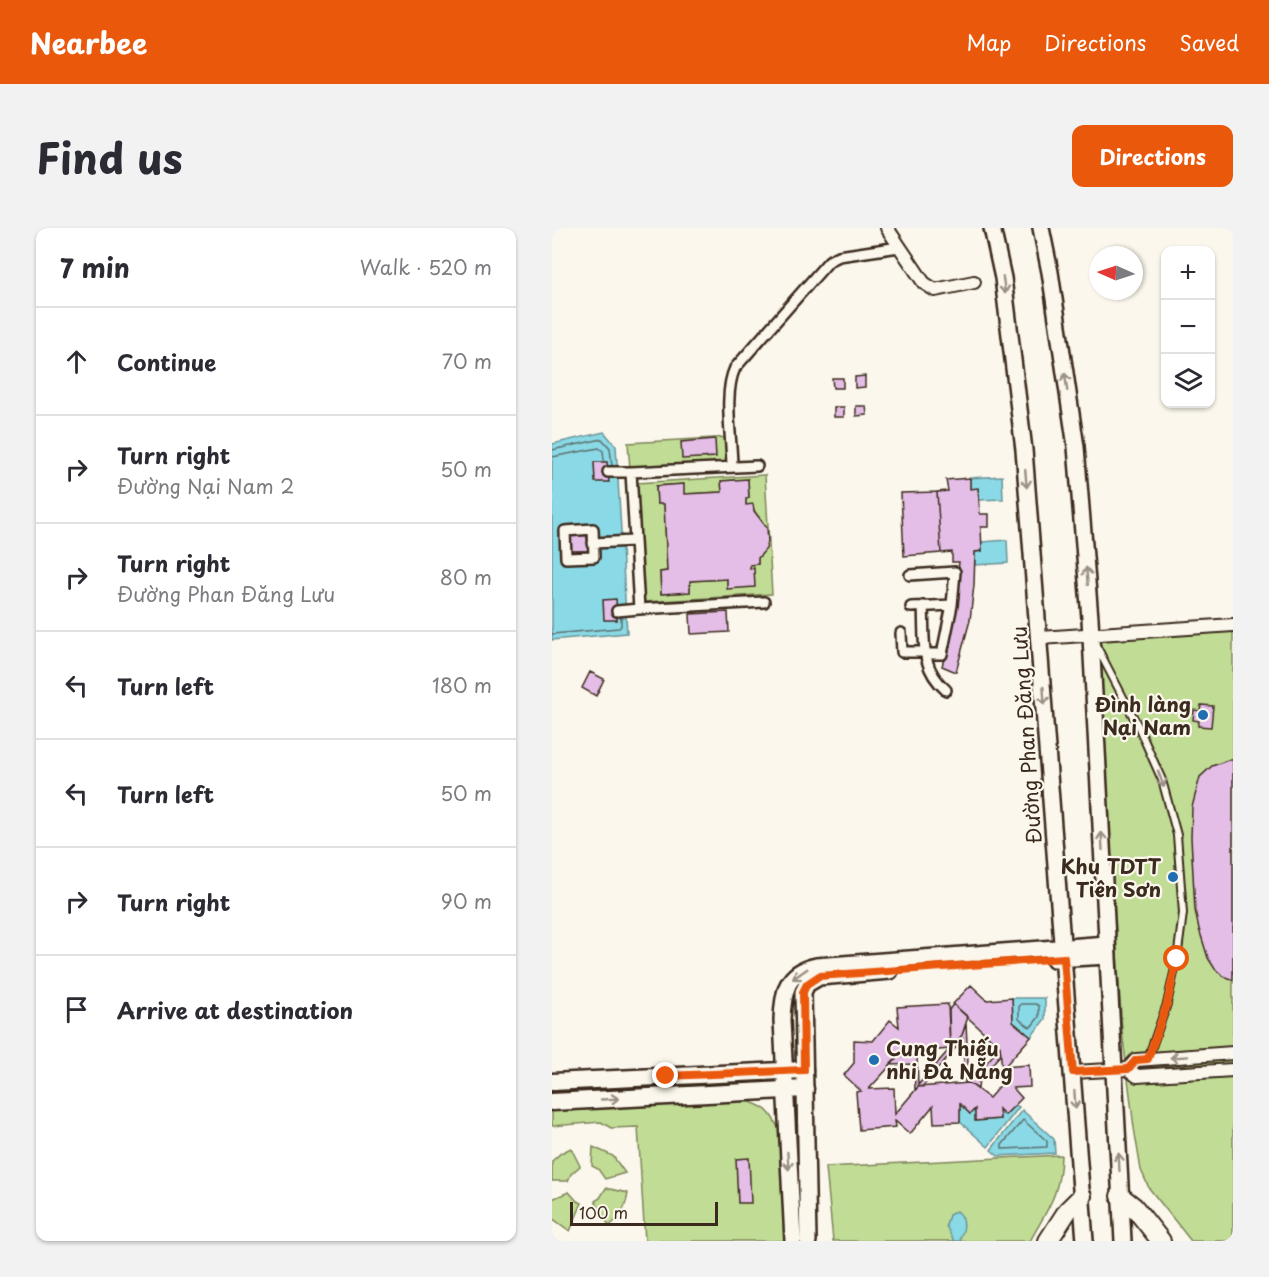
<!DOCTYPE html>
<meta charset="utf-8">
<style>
body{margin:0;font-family:"Playpen Sans",sans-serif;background:#f2f2f3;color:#2b2b33}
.controls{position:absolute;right:18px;top:18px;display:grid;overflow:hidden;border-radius:12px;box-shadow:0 2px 4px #0004}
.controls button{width:54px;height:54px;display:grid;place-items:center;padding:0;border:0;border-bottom:2px solid #e1e1e2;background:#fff;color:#2b2b33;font:30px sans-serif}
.compass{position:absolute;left:537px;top:18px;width:54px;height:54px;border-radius:50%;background:#fff;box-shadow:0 2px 4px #0004;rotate:273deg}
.scale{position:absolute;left:18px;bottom:15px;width:148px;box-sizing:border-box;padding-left:6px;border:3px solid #3b2a1e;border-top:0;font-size:16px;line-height:21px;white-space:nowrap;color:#3b2a1e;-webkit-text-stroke:4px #fbf7ec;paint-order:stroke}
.stop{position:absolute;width:18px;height:18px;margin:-14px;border:4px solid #ea580c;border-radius:50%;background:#fff}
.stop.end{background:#ea580c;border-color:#fff;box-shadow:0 2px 6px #0008}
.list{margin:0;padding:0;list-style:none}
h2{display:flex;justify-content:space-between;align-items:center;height:78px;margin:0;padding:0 24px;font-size:26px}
h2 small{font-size:20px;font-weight:400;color:#7c7c81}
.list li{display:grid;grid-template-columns:39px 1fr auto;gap:18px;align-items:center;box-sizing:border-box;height:108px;padding:0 24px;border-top:2px solid #e1e1e2}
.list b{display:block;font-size:22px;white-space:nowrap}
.list p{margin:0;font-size:20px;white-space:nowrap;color:#7c7c81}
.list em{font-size:20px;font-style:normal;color:#7c7c81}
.icon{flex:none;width:33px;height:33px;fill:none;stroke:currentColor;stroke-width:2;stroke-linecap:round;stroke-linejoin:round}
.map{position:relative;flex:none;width:681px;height:1013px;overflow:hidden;border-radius:12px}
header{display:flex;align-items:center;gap:36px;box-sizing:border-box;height:84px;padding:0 30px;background:#ea580c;color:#fff}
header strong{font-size:28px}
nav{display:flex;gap:33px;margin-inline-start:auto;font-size:21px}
.intro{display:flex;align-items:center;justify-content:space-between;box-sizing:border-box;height:144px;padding:0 36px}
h1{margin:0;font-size:42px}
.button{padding:15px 27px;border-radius:12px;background:#ea580c;color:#fff;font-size:21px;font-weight:700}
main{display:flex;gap:36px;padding:0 36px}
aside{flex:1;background:#fff;border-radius:12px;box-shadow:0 2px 4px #0004}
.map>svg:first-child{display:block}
</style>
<header>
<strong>Nearbee</strong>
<nav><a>Map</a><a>Directions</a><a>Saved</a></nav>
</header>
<div class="intro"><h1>Find us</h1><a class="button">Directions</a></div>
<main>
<aside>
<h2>7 min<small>Walk · 520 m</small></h2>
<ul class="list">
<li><svg class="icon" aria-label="ahead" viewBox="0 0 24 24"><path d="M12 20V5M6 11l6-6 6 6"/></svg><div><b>Continue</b></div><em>70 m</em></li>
<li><svg class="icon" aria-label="right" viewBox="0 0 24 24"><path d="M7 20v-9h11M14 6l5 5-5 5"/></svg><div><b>Turn right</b><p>Đường Nại Nam 2</p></div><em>50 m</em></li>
<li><svg class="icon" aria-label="right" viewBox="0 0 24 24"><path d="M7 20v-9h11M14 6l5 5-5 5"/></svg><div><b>Turn right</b><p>Đường Phan Đăng Lưu</p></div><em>80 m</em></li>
<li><svg class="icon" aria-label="left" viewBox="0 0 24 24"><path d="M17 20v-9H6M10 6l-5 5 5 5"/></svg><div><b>Turn left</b></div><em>180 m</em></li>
<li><svg class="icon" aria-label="left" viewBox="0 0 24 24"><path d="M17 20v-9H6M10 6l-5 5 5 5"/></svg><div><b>Turn left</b></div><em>50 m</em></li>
<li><svg class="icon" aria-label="right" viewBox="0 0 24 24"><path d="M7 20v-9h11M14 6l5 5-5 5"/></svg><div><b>Turn right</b></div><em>90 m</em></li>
<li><svg class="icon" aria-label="arrive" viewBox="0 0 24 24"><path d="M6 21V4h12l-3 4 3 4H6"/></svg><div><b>Arrive at destination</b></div></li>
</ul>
</aside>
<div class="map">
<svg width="681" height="1013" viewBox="0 0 681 1013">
<rect width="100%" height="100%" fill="#fbf7ec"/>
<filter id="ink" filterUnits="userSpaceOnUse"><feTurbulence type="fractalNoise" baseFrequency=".0167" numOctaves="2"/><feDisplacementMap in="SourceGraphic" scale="12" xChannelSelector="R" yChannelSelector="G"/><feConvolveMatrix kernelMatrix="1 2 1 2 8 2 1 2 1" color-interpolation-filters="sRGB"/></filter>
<g filter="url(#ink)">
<path fill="#c1dd95" stroke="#7e845a" stroke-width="1.5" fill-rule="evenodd" d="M178 209 180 235 78 240 76 215Z
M213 247 220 366 92 374 85 255ZM196 251 197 270 194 271V277H201C202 286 209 290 213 298 219 308 214 323 206 330V336L198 337V341L201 340 175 360V351L138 353V364L109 366 108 344 115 343 112 276H105L104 258 131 256 132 266 170 264 169 253Z
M681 402V1013H639L597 960 589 942 582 900 570 802 545 411Z
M189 871C212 878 219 881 228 905L233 1013H93L86 899 59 900 49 894 0 898V882Z
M41 919 61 928 73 945 53 951 46 941 40 938Z
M19 920 28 938 19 946 16 953H0V933L9 925Z
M509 927C508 967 496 980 478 1013H281L274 939Z
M54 960 76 965C74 979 69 990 57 998L43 973 48 970Z
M17 964 25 973 30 975 18 1003 0 990V971Z"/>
<path fill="#8ad9e6" stroke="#6a9396" stroke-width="1.5" d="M52 204 64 218 75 405 0 412V216Z
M450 248 451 271 427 272 426 261H418V250Z
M455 312 456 335 423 337V324L430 323V314Z
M460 770H493V791L479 809 461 794Z
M408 876 418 886 422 882 424 893 448 891 447 881 453 887 463 877 467 879 436 919 408 894Z
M470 882 502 911 503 925 446 928 439 922Z
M405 983C414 990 413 1000 408 1010L410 1013H402L394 998 397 987Z"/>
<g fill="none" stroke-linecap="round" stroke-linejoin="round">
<path stroke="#5b706e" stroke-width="1.5" d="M0 222 50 211 58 220 60 238
M0 229 47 220 51 223 52 232
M0 406 67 400 69 398V389
M469 776H484L487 778V789L479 799 476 798 467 791V779Z
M471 892 495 913V919L450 921V917Z"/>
</g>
<path fill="#e4bee7" stroke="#3b2a1e" stroke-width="1.5" d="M313 148V159L303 160V149Z
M280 150H291V160H281Z
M304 178H314L315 187 304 188Z
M282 179H292V189H282Z
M163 211 164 229 130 231 129 214Z
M42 234H55L57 254H43Z
M418 250V261L426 260 428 286H437V299H429L430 323 423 324 422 357 418 392 404 444 390 438 398 408 407 334H400V324L389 325 385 264 396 263 394 252Z
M196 251 197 270 194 271V277L201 276 202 283 215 300 216 313 214 321 206 330V336L198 337V341L202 340 203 359 175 361V351L138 353V364L109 366 108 344 115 343 112 276H105L104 258 132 256V266L170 264 169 253Z
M385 264 389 325 352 328 349 265Z
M35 306 36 323H18L17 307Z
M64 371 65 392H52L51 372Z
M176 384 177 404 139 406 138 386Z
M38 444 52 451 44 468 30 460Z
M649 477 661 478 659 499 646 498 647 493 641 492 642 482 648 483Z
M676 532H681V752L671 748 663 741 656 730 647 701 643 682 639 610 640 579 648 549 660 538Z
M419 757 435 772 460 770 461 794 479 809 452 839 477 837 478 859 461 860 470 870 453 887 447 881 448 891 423 893V881L418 886 408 876V894L382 895 381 878 358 906 343 893 344 899 307 902 304 864 309 863 292 847 302 835V812L321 813 338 792 347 799 345 779 396 776 398 821 350 825 317 861 342 860 343 886 366 859 417 855 437 870 451 854 448 819 401 776Z
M401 776 416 789 410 807 398 821 397 782Z
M414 796 417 855H413L411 811 371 858 366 859 363 862 362 836 338 837 346 829 365 828 366 857 410 807Z
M448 819 449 826 427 851 426 861 417 855Z
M197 930 199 975H186L184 931Z"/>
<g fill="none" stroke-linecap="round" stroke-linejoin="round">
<g stroke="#3b2a1e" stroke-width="10">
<path id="service" d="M545 419 586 498 610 552 625 607 631 685 625 731 615 776 596 830"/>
</g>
<g stroke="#3b2a1e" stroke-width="14">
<path id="pedestrian" d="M205 238 79 244 87 381 212 374
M180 239C180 211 171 165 183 140L277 33 287 28 347 19
M56 244H79
M41 301 42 329 14 330 13 303Z
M41 315 82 313
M358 347 403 344 400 377 390 426H374
M371 378C373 411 367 439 394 462
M359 379 400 377
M65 383 87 381
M349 405 350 424H373"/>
</g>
<g stroke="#3b2a1e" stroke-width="16">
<path id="minor" d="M335 0 372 55 383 62 422 54
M488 410 681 397
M576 841 584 832 681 825
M521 844 576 841 585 848 681 842"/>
</g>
<g stroke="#3b2a1e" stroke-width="20">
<path id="tertiary" d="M440 0 451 50 472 222 533 1013
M489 0 498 44 524 219 538 390 571 1013
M502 731 556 728
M241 1013 230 792C231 766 233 744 264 738L555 716
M256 1013 251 764 255 756 267 749 338 743"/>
</g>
<g stroke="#3b2a1e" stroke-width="21">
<path id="secondary" d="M0 854 252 842
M0 874 253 861"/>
</g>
<g stroke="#3b2a1e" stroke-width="22">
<path id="primary" d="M568 968 582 979 609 1013
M496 1013 516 982 530 968"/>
</g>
<use href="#service" stroke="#fbf7ec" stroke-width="6"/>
<use href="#pedestrian" stroke="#fbf7ec" stroke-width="9"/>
<use href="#minor" stroke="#fbf7ec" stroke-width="12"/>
<use href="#tertiary" stroke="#fbf7ec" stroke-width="15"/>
<use href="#secondary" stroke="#fbf7ec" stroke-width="16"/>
<use href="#primary" stroke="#fbf7ec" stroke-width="18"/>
</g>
<defs><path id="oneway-shaft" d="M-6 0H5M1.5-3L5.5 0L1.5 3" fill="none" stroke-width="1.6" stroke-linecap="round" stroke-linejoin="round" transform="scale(1.5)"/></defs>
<g stroke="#9b9085">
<use href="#oneway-shaft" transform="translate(452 57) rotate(82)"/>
<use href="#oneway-shaft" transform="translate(514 154) rotate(-98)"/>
<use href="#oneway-shaft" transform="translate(474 251) rotate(85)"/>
<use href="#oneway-shaft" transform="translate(535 348) rotate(-95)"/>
<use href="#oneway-shaft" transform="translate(492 468) rotate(86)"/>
<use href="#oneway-shaft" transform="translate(609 551) rotate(70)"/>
<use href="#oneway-shaft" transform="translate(550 613) rotate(-93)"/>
<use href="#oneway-shaft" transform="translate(248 746) rotate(145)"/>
<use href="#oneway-shaft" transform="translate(627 829) rotate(176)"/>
<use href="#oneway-shaft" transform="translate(58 871) rotate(-3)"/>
<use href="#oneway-shaft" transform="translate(523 872) rotate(86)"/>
<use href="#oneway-shaft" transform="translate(236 933) rotate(86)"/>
<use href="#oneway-shaft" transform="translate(567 934) rotate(-93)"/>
</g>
</g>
<g fill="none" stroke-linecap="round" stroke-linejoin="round" filter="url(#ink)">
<path stroke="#ea580c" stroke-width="8" d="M114 848 252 842 251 764 255 756 267 748 512 730 521 844 576 841 584 832 596 831 615 776 625 731"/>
</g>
<g fill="#1f6fb2" stroke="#fbf7ec" stroke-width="2">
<circle cx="651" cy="487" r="6"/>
<circle cx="621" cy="649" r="6"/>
<circle cx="322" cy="832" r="6"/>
</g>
<g text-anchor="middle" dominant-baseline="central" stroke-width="4.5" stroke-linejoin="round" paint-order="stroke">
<g font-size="20" font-weight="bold" fill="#3b2a1e" stroke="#fbf7ec" text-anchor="end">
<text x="639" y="476">Đình làng<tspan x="639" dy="23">Nại Nam</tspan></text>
<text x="609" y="638">Khu TDTT<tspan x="609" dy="23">Tiên Sơn</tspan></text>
<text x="334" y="820" text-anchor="start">Cung Thiếu<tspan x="334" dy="23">nhi Đà Nẵng</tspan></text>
</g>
<g font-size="20" fill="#3b2a1e" stroke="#fbf7ec">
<text transform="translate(474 507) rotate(-94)">Đường Phan Đăng Lưu</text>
</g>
</g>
</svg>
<div class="controls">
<button>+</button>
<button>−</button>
<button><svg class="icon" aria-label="layers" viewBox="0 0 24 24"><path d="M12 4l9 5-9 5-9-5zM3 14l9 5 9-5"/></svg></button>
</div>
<svg class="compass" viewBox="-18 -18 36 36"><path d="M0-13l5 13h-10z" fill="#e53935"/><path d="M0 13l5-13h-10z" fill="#7c7c81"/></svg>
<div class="scale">100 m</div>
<div class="stop" style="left:625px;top:731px"></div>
<div class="stop end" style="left:114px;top:848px"></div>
</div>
</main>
